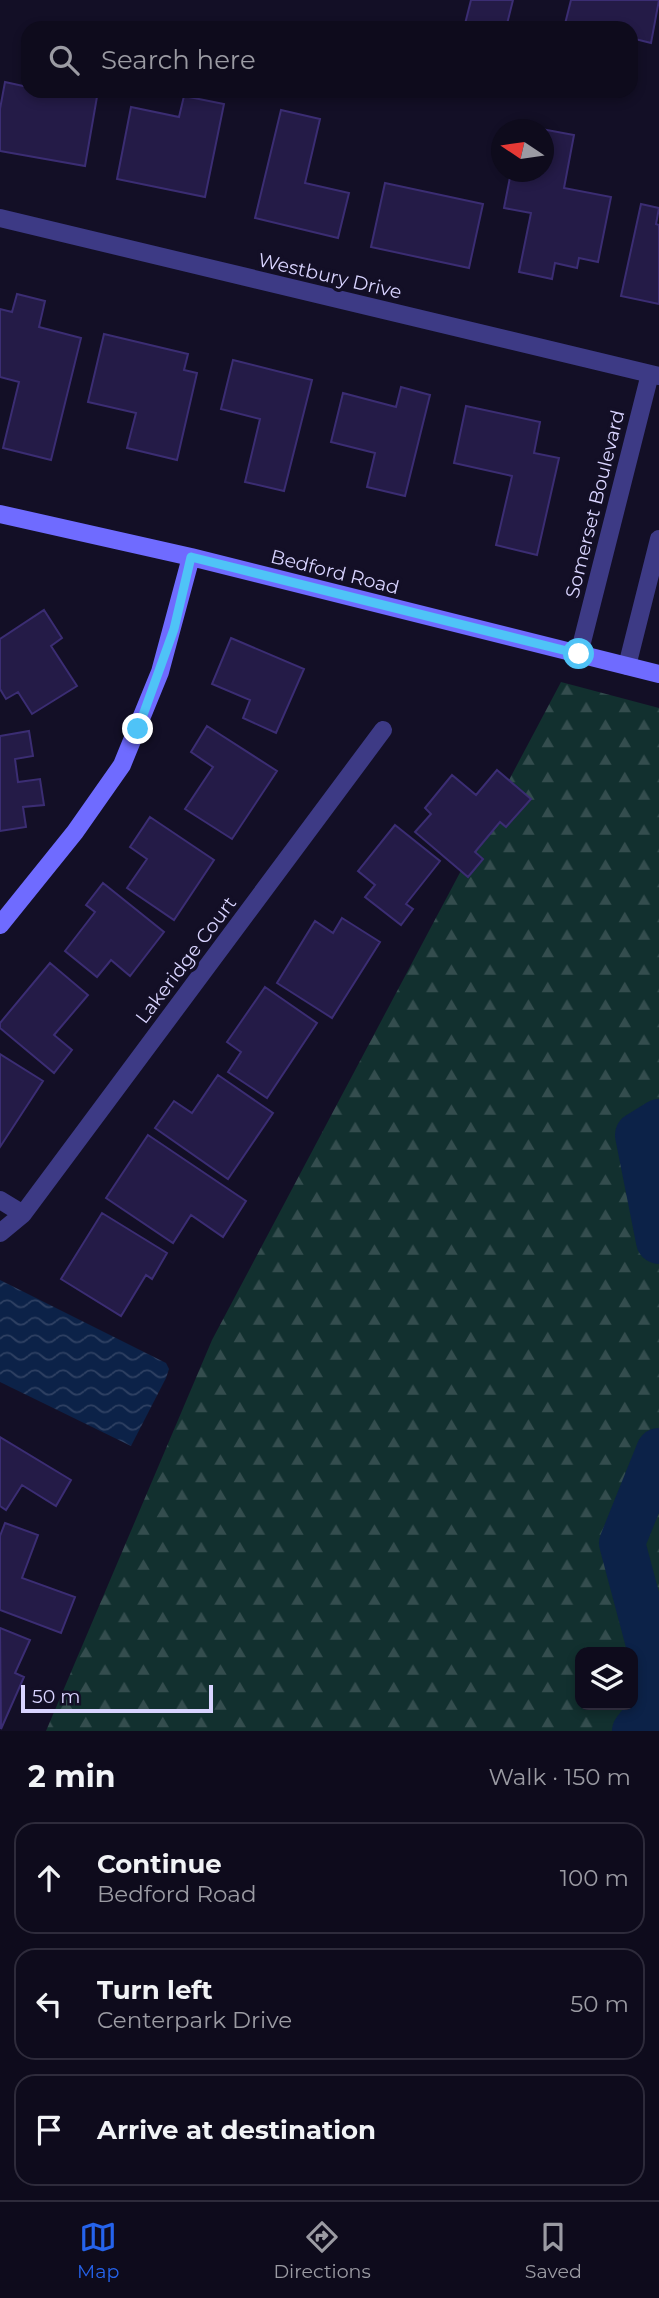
<!DOCTYPE html>
<meta charset="utf-8">
<style>
body{margin:0;font-family:Montserrat,sans-serif;background:#1c1929;color:#f1f3f6}
.controls{position:absolute;right:21px;bottom:21px;display:grid;overflow:hidden;border-radius:14px;box-shadow:0 4px 10px #0003}
.controls button{width:63px;height:63px;display:grid;place-items:center;padding:0;border:0;border-bottom:2px solid #2e2b3b;background:#0e0b1c;color:#f1f3f6;font:35px sans-serif}
.compass{position:absolute;left:491px;top:119px;width:63px;height:63px;border-radius:50%;background:#0e0b1c;box-shadow:0 4px 10px #0003;rotate:283deg}
.scale{position:absolute;left:21px;bottom:18px;width:192px;box-sizing:border-box;padding-left:7px;border:4px solid #d9d4ff;border-top:0;font-size:19px;line-height:24px;white-space:nowrap;color:#d9d4ff;-webkit-text-stroke:5px #130f26;paint-order:stroke}
.stop{position:absolute;width:21px;height:21px;margin:-16px;border:5px solid #4fc3f7;border-radius:50%;background:#fff}
.stop.end{background:#4fc3f7;border-color:#fff;box-shadow:0 2px 7px #0008}
.list{margin:0;padding:0;list-style:none}
h2{display:flex;justify-content:space-between;align-items:center;height:91px;margin:0;padding:0 28px;font-size:30px}
h2 small{font-size:23px;font-weight:400;color:#9b9ba3}
.list li{display:grid;grid-template-columns:46px 1fr auto;gap:21px;align-items:center;box-sizing:border-box;height:112px;margin:0 14px 14px;padding:0 14px;border:2px solid #2e2b3b;border-radius:21px}
.list b{display:block;font-size:26px;white-space:nowrap}
.list p{margin:0;font-size:23px;white-space:nowrap;color:#9b9ba3}
.list em{font-size:23px;font-style:normal;color:#9b9ba3}
.icon{flex:none;width:38px;height:38px;fill:none;stroke:currentColor;stroke-width:2;stroke-linecap:round;stroke-linejoin:round}
.map{position:relative;flex:none;width:659px;height:1731px;overflow:hidden}
.search{position:absolute;background:#0e0b1c;box-shadow:0 4px 10px #0003;left:21px;right:21px;top:21px;height:77px;display:flex;align-items:center;gap:18px;box-sizing:border-box;padding:0 24px;border-radius:21px;color:#9b9ba3;font-size:26px}
.sheet{height:469px;background:#0e0b1c}
nav{display:flex;justify-content:space-around;align-items:center;box-sizing:border-box;height:98px;border-top:2px solid #2e2b3b;background:#0e0b1c;font-size:19px;color:#9b9ba3}
nav a{display:grid;justify-items:center;gap:4px}
nav .on{color:#2563eb}
.map>svg:first-child{display:block}
</style>
<div class="map">
<svg width="659" height="1731" viewBox="0 0 659 1731">
<defs>
<pattern id="forest-firs" width="22" height="20" patternUnits="userSpaceOnUse" patternTransform="scale(1.75)"><rect width="22" height="20" fill="#12302f"/><path d="M5 1l3.5 6h-7zM16 11l3.5 6h-7z" fill="#344d4e"/></pattern>
<pattern id="water-waves" width="16" height="10" patternUnits="userSpaceOnUse" patternTransform="scale(1.75)"><rect width="16" height="10" fill="#0c2248"/><path d="M0 5q4-4 8 0t8 0" fill="none" stroke="#2f4163"/></pattern>
</defs>
<rect width="100%" height="100%" fill="#130f26"/>
<path fill="url(#forest-firs)" fill-rule="evenodd" d="M561 682 659 708V1731H46L212 1340ZM580 1652H633V1705H580Z"/>
<path fill="url(#water-waves)" d="M0 1280 166 1363 169 1369 166 1378 131 1446 0 1382Z"/>
<g fill="none" stroke-linecap="round" stroke-linejoin="round">
<path stroke="#0c2248" stroke-width="46" d="M659 1122 638 1135 659 1241
M659 1451 622 1543 659 1682
M635 1731 659 1700"/>
</g>
<path fill="#241b47" stroke="#3b2d73" stroke-width="2" d="M471 0H513L506 28H464Z
M571 0H659L651 43 631 38V28H564Z
M5 82 28 87V91L62 93V91H98L85 166 0 151V109Z
M184 96 224 104 205 197 117 179 131 107 179 117Z
M281 110 320 119 305 183 349 193 338 238 255 218Z
M520 125 574 135 564 188 611 197 598 262 579 258 577 268 555 263 552 279 519 272 531 213 504 208 511 172H544V130H519Z
M385 183 483 204 469 268 371 247Z
M641 204 659 208 656 224 659 225V304L621 296Z
M17 294 45 301 39 327 81 338 51 460 3 448 19 382 0 377V309L12 312Z
M104 334 188 354 184 370 197 373 177 460 127 448 136 413 88 402Z
M233 360 312 380 284 491 245 482 260 419 221 409Z
M401 387 430 395 405 496 367 487 375 453 331 442 343 393 396 407Z
M466 406 540 422 534 453 559 458 537 555 496 545 512 476 454 463Z
M44 610 62 638 51 646 77 686 32 714 18 692 6 699 0 689V639Z
M231 638 304 669 276 733 243 718 250 700 212 684Z
M207 726 277 771 232 839 185 809 213 767 191 752Z
M29 731 33 756 15 759 18 782 40 779 44 805 23 807 26 827 0 831V736Z
M497 770 531 799 506 827 500 822 475 852 483 859 468 877 415 832 431 814 425 808 452 775 476 795Z
M150 817 214 860 174 920 127 888 147 859 130 847Z
M395 825 440 861 406 904 413 909 401 925 365 897 375 885 358 871Z
M103 883 164 932 130 976 111 960 97 977 65 951 95 912 86 905Z
M342 918 380 942 332 1018 277 983 315 921 333 933Z
M50 963 88 995 54 1035 72 1050 54 1073 0 1028V1023Z
M265 987 317 1023 267 1098 228 1072 241 1052 227 1042Z
M0 1054 43 1081 0 1147Z
M218 1075 273 1113 228 1179 155 1128 174 1101 192 1113Z
M148 1135 246 1201 223 1237 191 1215 173 1243 106 1198Z
M102 1213 167 1253 152 1279 146 1275 121 1316 61 1279Z
M0 1437 71 1480 56 1506 22 1485 6 1510 0 1506Z
M5 1523 38 1535 22 1578 75 1597 61 1633 0 1610V1536Z
M0 1628 30 1640 15 1673 24 1677 1 1729Z"/>
<g fill="none" stroke-linecap="round" stroke-linejoin="round">
<path stroke="#3d3a85" stroke-width="18" d="M0 218 659 376
M579 654 650 374
M627 666 659 539
M0 1200 23 1214
M0 1233 23 1214 383 730"/>
<path stroke="#6f6bff" stroke-width="18" d="M0 514 191 557 659 674
M0 925 75 832 122 765 160 672 191 557"/>
</g>
<g fill="none" stroke-linecap="round" stroke-linejoin="round">
<path stroke="#4fc3f7" stroke-width="9" d="M138 729 174 629 191 557 579 654"/>
</g>
<g text-anchor="middle" dominant-baseline="central" stroke-width="7" stroke-linejoin="round" paint-order="stroke">
<g font-size="19" fill="#d9d4ff" stroke="#130f26">
<text transform="translate(330 276) rotate(13)">Westbury Drive</text>
<text transform="translate(595 504) rotate(-76)">Somerset Boulevard</text>
<text transform="translate(335 572) rotate(14)">Bedford Road</text>
<text transform="translate(186 960) rotate(-53)">Lakeridge Court</text>
</g>
</g>
</svg>
<div class="controls">
<button><svg class="icon" aria-label="layers" viewBox="0 0 24 24"><path d="M12 4l9 5-9 5-9-5zM3 14l9 5 9-5"/></svg></button>
</div>
<svg class="compass" viewBox="-18 -18 36 36"><path d="M0-13l5 13h-10z" fill="#e53935"/><path d="M0 13l5-13h-10z" fill="#9b9ba3"/></svg>
<div class="scale">50 m</div>
<div class="stop" style="left:579px;top:654px"></div>
<div class="stop end" style="left:138px;top:729px"></div>
<div class="search"><svg class="icon" aria-label="search" viewBox="0 0 24 24"><circle cx="10" cy="10" r="6"/><path d="M15 15l6 6"/></svg>Search here</div>
</div>
<section class="sheet">
<h2>2 min<small>Walk · 150 m</small></h2>
<ul class="list">
<li><svg class="icon" aria-label="ahead" viewBox="0 0 24 24"><path d="M12 20V5M6 11l6-6 6 6"/></svg><div><b>Continue</b><p>Bedford Road</p></div><em>100 m</em></li>
<li><svg class="icon" aria-label="left" viewBox="0 0 24 24"><path d="M17 20v-9H6M10 6l-5 5 5 5"/></svg><div><b>Turn left</b><p>Centerpark Drive</p></div><em>50 m</em></li>
<li><svg class="icon" aria-label="arrive" viewBox="0 0 24 24"><path d="M6 21V4h12l-3 4 3 4H6"/></svg><div><b>Arrive at destination</b></div></li>
</ul>
</section>
<nav>
<a class="on"><svg class="icon" aria-label="map" viewBox="0 0 24 24"><path d="M3 6l6-2 6 2 6-2v14l-6 2-6-2-6 2zM9 4v14M15 6v14"/></svg>Map</a>
<a><svg class="icon" aria-label="directions" viewBox="0 0 24 24"><path d="M12 3l9 9-9 9-9-9zM9 14v-3h6M13 9l2 2-2 2"/></svg>Directions</a>
<a><svg class="icon" aria-label="saved" viewBox="0 0 24 24"><path d="M7 4h10v16l-5-4-5 4z"/></svg>Saved</a>
</nav>
